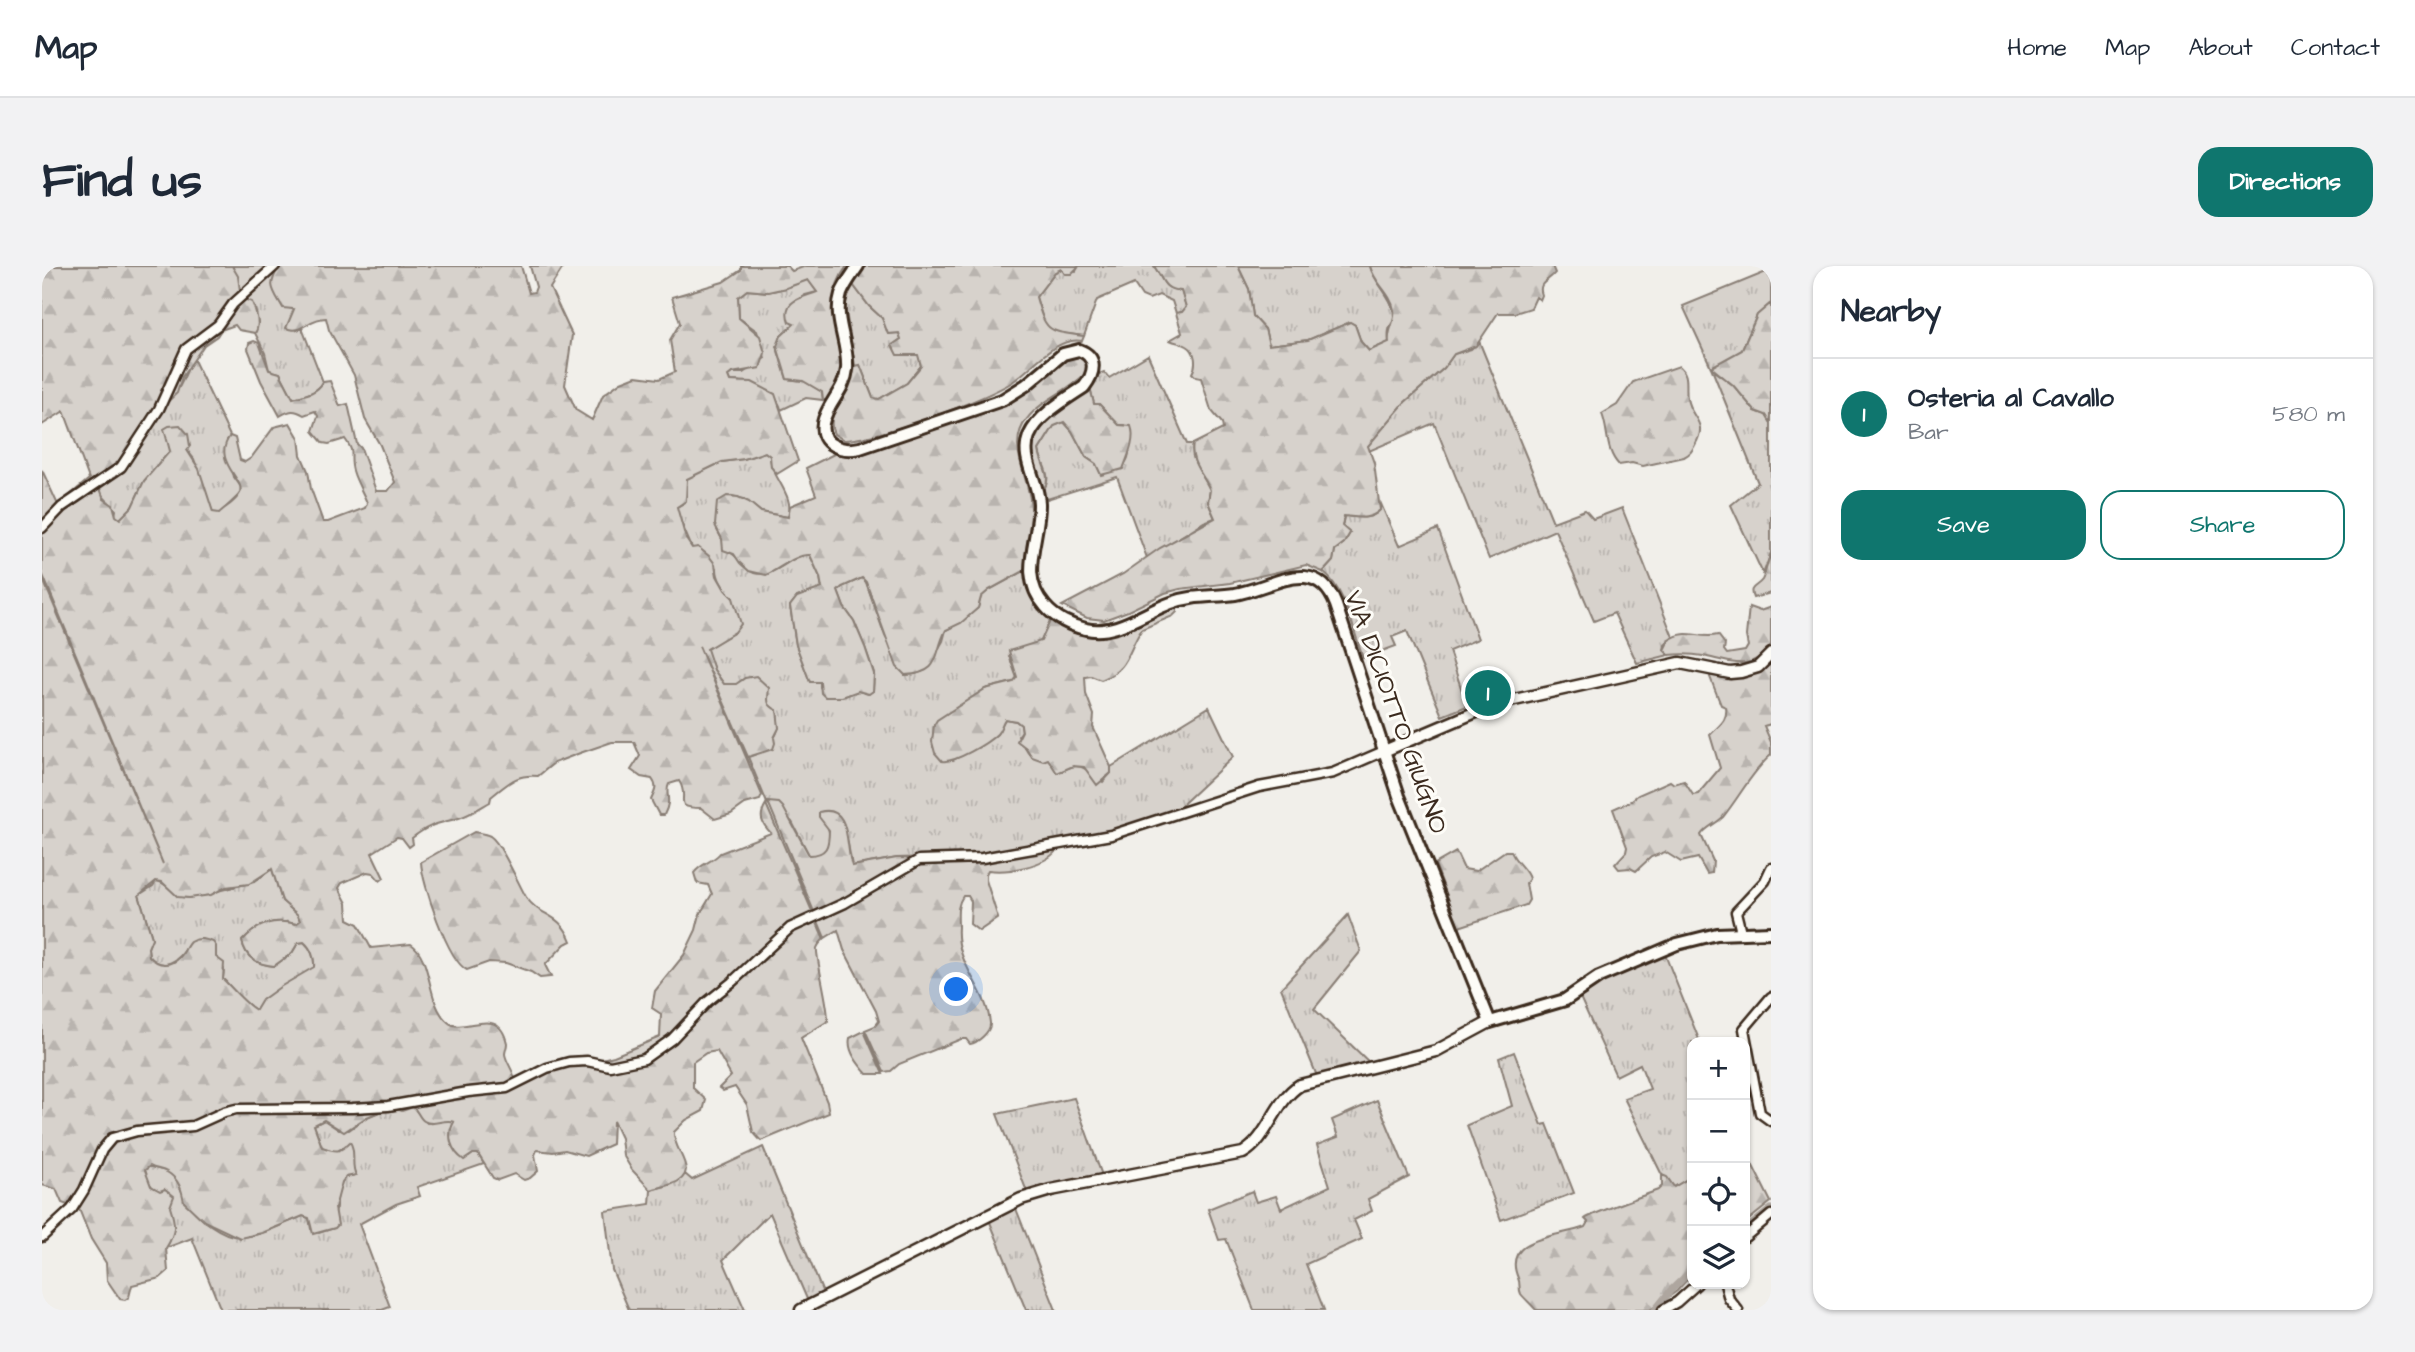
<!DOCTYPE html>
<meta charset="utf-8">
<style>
body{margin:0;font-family:"Architects Daughter",sans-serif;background:#f2f2f3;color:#1f2937}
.controls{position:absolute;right:21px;bottom:21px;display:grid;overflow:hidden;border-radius:14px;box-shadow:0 2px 5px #0004}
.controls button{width:63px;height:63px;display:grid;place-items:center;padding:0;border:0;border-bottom:2px solid #e0e1e3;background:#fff;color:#1f2937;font:35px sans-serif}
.you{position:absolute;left:915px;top:724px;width:24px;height:24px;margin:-18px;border:5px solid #fff;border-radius:50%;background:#1a73e8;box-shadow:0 0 0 10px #1a73e833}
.badge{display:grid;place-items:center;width:46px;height:46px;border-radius:50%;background:#0f766e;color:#fff;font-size:23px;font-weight:700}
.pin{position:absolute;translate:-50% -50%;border:4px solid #fff;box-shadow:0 2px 7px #0006}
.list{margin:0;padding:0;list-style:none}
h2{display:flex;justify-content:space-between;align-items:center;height:91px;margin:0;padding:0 28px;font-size:30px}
h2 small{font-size:23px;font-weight:400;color:#747a83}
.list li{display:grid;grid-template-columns:46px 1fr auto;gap:21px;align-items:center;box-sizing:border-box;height:112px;padding:0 28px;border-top:2px solid #e0e1e3}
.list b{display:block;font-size:26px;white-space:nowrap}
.list p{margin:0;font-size:23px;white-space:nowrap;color:#747a83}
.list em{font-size:23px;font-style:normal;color:#747a83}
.actions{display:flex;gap:14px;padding:21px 28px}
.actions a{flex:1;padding:16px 0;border:2px solid #0f766e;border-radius:21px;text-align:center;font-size:24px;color:#0f766e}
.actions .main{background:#0f766e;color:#fff}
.icon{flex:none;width:38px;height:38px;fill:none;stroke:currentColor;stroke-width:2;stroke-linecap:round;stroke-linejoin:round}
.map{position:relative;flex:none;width:1729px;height:1044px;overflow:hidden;border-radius:21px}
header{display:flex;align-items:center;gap:42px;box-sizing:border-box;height:98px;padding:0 35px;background:#fff;border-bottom:2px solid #e0e1e3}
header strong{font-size:33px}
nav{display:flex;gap:38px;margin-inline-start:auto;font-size:24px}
.intro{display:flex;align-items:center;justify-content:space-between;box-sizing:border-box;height:168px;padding:0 42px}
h1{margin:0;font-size:49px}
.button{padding:18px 32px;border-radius:21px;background:#0f766e;color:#fff;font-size:24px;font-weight:700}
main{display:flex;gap:42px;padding:0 42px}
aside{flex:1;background:#fff;border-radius:21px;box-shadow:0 2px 5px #0004}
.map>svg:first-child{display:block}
</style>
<header>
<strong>Map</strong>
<nav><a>Home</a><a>Map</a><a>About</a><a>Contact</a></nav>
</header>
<div class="intro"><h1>Find us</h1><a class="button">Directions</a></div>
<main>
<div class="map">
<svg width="1729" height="1044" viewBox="0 0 1729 1044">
<defs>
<pattern id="grass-tufts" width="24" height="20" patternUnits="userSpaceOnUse" patternTransform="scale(1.75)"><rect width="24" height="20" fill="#d7d2cc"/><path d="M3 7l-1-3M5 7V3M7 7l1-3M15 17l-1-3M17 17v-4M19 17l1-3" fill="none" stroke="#b9b4af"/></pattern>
<pattern id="forest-firs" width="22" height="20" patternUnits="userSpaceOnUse" patternTransform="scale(1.75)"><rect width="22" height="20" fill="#d7d2cc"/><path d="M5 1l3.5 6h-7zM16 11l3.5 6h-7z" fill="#b9b4af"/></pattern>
</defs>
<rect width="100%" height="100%" fill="#f1efea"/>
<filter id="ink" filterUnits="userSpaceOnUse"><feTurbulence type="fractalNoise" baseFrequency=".0143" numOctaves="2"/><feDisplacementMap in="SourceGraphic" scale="14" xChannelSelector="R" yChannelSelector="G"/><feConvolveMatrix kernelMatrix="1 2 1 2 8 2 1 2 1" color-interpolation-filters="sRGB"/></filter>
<g filter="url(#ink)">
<path fill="url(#grass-tufts)" stroke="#897e75" stroke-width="2" d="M190 0H237C227 19 230 23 241 41L252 43 255 64 260 62 281 116C275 127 263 129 251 132L238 107 227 104 223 87 213 67 216 57 212 41 199 32Z
M1037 0H1112C1122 14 1120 24 1139 24L1144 41 1140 46 1134 47 1130 35 1117 29 1107 33 1100 30 1092 18 1055 34 1042 70 1018 67 1007 63 1003 59 994 31 1013 6 1020 3 1034 5Z
M1196 0H1328C1333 20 1354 32 1352 55 1346 61 1346 68 1347 76L1327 85 1319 76 1313 59 1308 56 1266 74 1227 79 1223 63 1211 50 1207 23Z
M1729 4V37L1715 49 1700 84 1673 106 1691 119 1713 145 1724 149 1729 157V287L1721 308 1689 239 1716 217 1669 101 1641 40Z
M766 13 775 26 763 29 752 58 739 70 736 85 745 113 762 115 780 126 781 134 764 132 739 144C738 137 735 135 730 130 717 117 706 116 688 115L686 110 690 107H701L723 92 715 65 697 52 696 31 705 24 726 26 744 22Z
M809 16 827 40 840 52 846 68 857 67 859 73 855 76 865 89H877L879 100 865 117 837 133 831 132 818 99 813 100 803 40Z
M1437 75 1511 256 1543 244 1551 253 1580 242 1631 371 1623 379 1622 384 1627 389 1595 397 1572 347 1552 355 1513 264 1447 293 1392 157 1327 185 1325 180 1363 136 1402 102 1412 88 1429 83Z
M1106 89 1145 178H1151C1147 196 1162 209 1168 224L1166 236 1173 252 1162 256 1105 292 1075 211 1002 234 1001 224C1012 210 999 199 997 184L1012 160 1022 156 1030 165 1044 191 1054 198 1059 208C1092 203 1090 186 1083 159H1077L1057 138H1052L1048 121 1057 108 1062 106 1067 112Z
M151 92 188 170 185 174 192 211 199 221 198 228 178 247H171L152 193 145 184 128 179V185L102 215 90 241 78 253 73 250 74 244 59 228 56 217 126 134C139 125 143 106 151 92Z
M723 186 728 190C728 210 754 230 746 251L719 246 702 233 690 230 675 264 687 286C698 290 700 303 712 307 735 313 750 286 768 289L778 311 780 323 755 331 748 340 754 379 768 416 778 415V421L784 431H800L816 425 826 428 831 425 832 407 823 381 812 355 802 341 796 325 800 321 820 312 824 316 843 370 863 409 874 408 884 404 901 375 904 364 919 356 936 342 939 331 947 324 982 305 984 316 994 336 1004 345 1008 355 999 375 967 390 975 412 971 416 943 423 892 459 891 481 911 494 941 478 955 468 963 453 974 455 979 459 980 465 976 470 986 487 1006 493 1021 505C1038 493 1047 506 1061 516L1069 507V501L1167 441 1191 491 1130 548 1071 566 953 589 855 592 810 600 805 572 782 555C790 565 789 582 778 589H767L750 556 725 537 706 491C717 487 733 477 736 463 737 458 735 450 735 445L726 438 724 433 726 428 703 412 694 419 682 418 672 404 664 383 693 366 691 332C683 324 675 313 675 303L650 282 635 247V241L640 238 645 212 680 196 702 193Z
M1339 238 1357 280 1396 263 1436 373 1407 385 1425 440 1400 450 1365 365 1350 371 1354 380 1321 392C1311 365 1305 325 1281 306L1291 295 1293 284 1302 277 1308 267 1300 261 1302 250C1315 251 1328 255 1338 244Z
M230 603 240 635 256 649 258 655 254 658C231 652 216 658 200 675 204 693 215 698 232 700L250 687 256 677 262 676C269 682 273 692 272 702 250 715 231 723 214 744 205 740 189 721 181 713L182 703 173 691 146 679C138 694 121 707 107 690L106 682 110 672 97 629 111 620 114 615C129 617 129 632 147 632L212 616Z
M1306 649 1319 685 1272 743 1333 802 1277 815 1239 722Z
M1622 686 1658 776H1650V907L1647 912 1632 921 1625 912 1620 909 1582 832 1608 823 1598 798 1574 810 1536 727Z
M1472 786 1500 859 1505 858 1532 927 1459 954 1425 859 1470 840 1457 792Z
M1032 832 1062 915 987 931 955 848Z
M1335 834 1367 911 1326 933 1330 945 1312 954 1320 973 1264 998 1282 1044H1212L1184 973 1177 974 1166 943 1210 925 1214 936 1234 930 1239 943 1288 920 1275 879 1296 871 1290 854Z
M371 841 385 857 407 853 412 855 427 891 431 888H436L442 898 375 921 378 930 354 938 317 958 348 1041 340 1044H179L150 972 124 982C137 962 130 944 118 925 107 922 106 914 103 904L108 900C113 904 118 902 123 905 137 910 138 924 144 934 152 950 182 972 200 971 221 970 242 957 261 950L267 952 269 963 277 967 292 962C293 951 294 919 303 912 305 911 312 909 314 909L311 903V886L304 879 295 886 280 881 272 859 282 854 297 864H307L325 851 345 842Z
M721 881 783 1032 768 1040 728 947 681 994 703 1044H587L570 1004 563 945 608 938 609 924 630 918 643 908 650 914Z
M971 935 1014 1044H984L945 949Z"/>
<path fill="url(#forest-firs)" stroke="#897e75" stroke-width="2" fill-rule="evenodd" d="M0 0H190L196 10 199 32 210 36C214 45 219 59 213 67L197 64 193 59 179 64 175 70 162 79 140 111 135 127 119 142 82 202 70 213 56 217 62 233 71 239 74 250 78 253 90 241 102 215 128 185 122 163 127 160 138 159 146 168 148 180 145 184 157 203 171 246 177 247C183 241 194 236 198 227 204 214 169 195 188 170L193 172 198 194 203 196 209 192 232 161 248 157 257 172 259 189 266 205 269 223 281 256H286L323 242 325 237C321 226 311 211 310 200 308 186 313 187 303 173L287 178 281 177 271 165 276 150 273 145 262 149C252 143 248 144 238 150L219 115 206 83 207 77 212 75 217 77 227 104 238 107 251 132C263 129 275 127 281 116L288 115 298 140 306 138 315 178 319 182 334 225H346L353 216 338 179 323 153 312 109 287 64 284 52C266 52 259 69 244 62L252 43 241 42C229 21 226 21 237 0H479L487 27 492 26 494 21 488 0H522L508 22 530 69 523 119 534 144 550 154 561 129 579 116 594 110 617 113 633 106 628 74 638 57 630 31 681 16 699 4V0H745L750 5 764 0H805C778 37 800 65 800 103L798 111 785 134H781L780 126 761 115 745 113 735 80 739 70 752 58 747 56C739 34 760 32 775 26L766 14 744 22 726 26 705 24 696 31 697 52 718 70 723 87 718 102 690 107 686 110 688 115 710 116 733 128 756 195 735 208 729 201 728 190 723 186 702 193 680 196 645 213 644 235 635 241 644 273 650 282 656 281 667 290 673 298 675 310 683 324 691 332 699 358 693 366 665 383 672 404 682 418H694L703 412 714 410 727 422C726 433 723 439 735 444L737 462 732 472 733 477 731 483 706 491 657 380 720 529 718 534 703 538 689 548 673 553 659 542C628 542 649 533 637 515L627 518C622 528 631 532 622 549H617L609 534C613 525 616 521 610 513L599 511 589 504 598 490 592 476H570L538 487 512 497 496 510C473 508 467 517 449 531L448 536C439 541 428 549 417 552 396 558 389 557 370 572L371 578 367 581 360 572 355 571 330 587 342 612 338 615 331 607 325 606 300 617 297 622 305 637 306 653 316 658 329 682 369 678C391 692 384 738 406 756 421 770 456 737 465 777 465 781 463 785 463 788 464 796 472 805 473 814L572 790 618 771 619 748 610 742 613 725 642 689 654 664 658 648 670 628 666 619 655 617 652 607C659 597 671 596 678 587L729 567C720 558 716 551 724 538L782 673C779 676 777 677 775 682 773 689 787 740 786 755L759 772 785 836 787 847 719 875 711 866 705 839 693 821 681 825 677 822 689 810 675 785 664 787 651 796V822L664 834 661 845 644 854 632 866C630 885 661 907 630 918 623 921 616 921 609 924L590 904 581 889 579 872 571 855 570 878 544 890 523 884 511 886 495 884 493 889 496 905 488 912 482 914 472 908 456 914 451 912 436 888H431L422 894C409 885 404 870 412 856 402 852 391 861 382 855 377 852 376 845 371 841L360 845 350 841 325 851 302 866 282 854 272 859 280 881C295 886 297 887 308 876 315 886 308 898 314 909L304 911 300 916 293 942 296 959 293 962 271 968 267 952 261 950 220 967 198 972 162 955 142 936C140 924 137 913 125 906 120 903 113 903 108 900L103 904 109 920 118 925 123 923 132 930 128 941C134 959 134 966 124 982L126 1005 118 1012 90 1019 87 1031 83 1034 78 1033 65 1014 64 997 49 973 37 943 20 937 14 923 0 919V311L121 598 0 307V204L16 239 47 213 22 145 0 159ZM230 603 240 635 256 649 258 655 254 658C231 652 216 658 200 675 204 693 215 698 232 700L250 687 256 677 262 676C269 682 273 692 272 701L238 721 220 734 214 744C205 740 189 721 181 713L182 697 174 691V680L171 676C163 673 156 671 148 676 144 680 142 687 138 691 129 701 116 700 107 690L106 682 110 672 97 629 114 615 120 616 136 631 147 632 169 629 184 621 207 618Z
M820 0H1037L1029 8H1023L1019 3 1013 6 994 31C1004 67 1006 65 1042 70L1040 75C1015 70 992 100 973 114 950 132 830 175 802 174L792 168C781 145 811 123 813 100L818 99 831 132 837 133 865 117 879 100 876 89H855L850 79 859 73 857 67 846 68 840 52 827 40 809 16Z
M1112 0H1196L1207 23 1211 50 1223 63 1227 79 1266 74 1308 56 1313 59 1319 76 1327 85 1347 76C1345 64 1354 56 1352 44 1349 27 1332 17 1328 0H1510L1513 7C1507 15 1495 16 1500 29L1498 34 1494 31 1489 42 1473 47H1456L1434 80 1412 88 1402 102 1363 136 1326 180 1332 197 1338 244C1327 255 1315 251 1302 250L1300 260 1308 267 1302 277 1293 284 1291 295 1281 306 1264 299 1188 317 1138 323 1123 327 1086 345 1062 354 1045 352 1020 340 1081 308 1118 282 1173 252 1166 236 1168 224C1162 209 1147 196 1151 178L1181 163 1180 157 1169 144 1159 112 1154 111 1150 107C1155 99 1154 85 1145 80 1140 77 1134 77 1128 74L1140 67 1134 47 1140 46 1144 41 1139 25C1120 23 1122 14 1112 0Z
M1729 37V157L1724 149 1713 145 1691 119 1669 101 1700 84 1715 49Z
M1036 86 1044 94V107C1027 125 1000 133 985 153 962 181 991 215 989 246 988 266 984 285 982 305L947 324 939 331 936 342 919 357 904 364C891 388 901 407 863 409L855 401 824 316 820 312 800 321 796 325 802 341 812 355 823 381 832 408 831 425 827 428 816 425 800 431H783L779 427 778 416H768L754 379 748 340 755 331 780 322 778 311 768 289C753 288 738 303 724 309L707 305 698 297 692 288 681 284 680 273 673 259 675 236 685 230 696 231 707 236 719 246 746 251 748 240 774 229 764 202 796 186 918 153 1024 90Z
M1637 100C1648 108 1643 120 1645 132 1648 153 1667 155 1653 179 1650 185 1648 188 1642 191L1601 200 1590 197 1577 199C1563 184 1567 166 1560 148L1575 139 1591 116Z
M1048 121 1052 138H1057L1077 159 1089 160C1094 173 1086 190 1081 203L1059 209 1054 198 1044 191 1030 165 1022 156 1012 160 997 184C999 199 1011 211 1001 224L990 194 989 174 994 161Z
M1729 287V327L1711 332C1706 320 1714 322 1720 314 1723 309 1726 294 1729 287Z
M1133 337 1135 346 1131 350 1100 363C1085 385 1088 403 1059 414L1049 410 1043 411 1044 428 1052 449 1051 461 1069 501V507L1055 519 1042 501 1031 500 1015 507 1006 493 1001 495 990 491 984 482 975 475 980 465 979 459 974 455 963 453C959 458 960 463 955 468 946 477 913 497 900 495L893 487 890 476 892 459 895 454 943 423 971 416 975 411 967 385 999 375 1008 355 1004 345 1054 367Z
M1707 341 1718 345 1729 341V380C1708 407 1689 396 1661 390 1650 388 1638 388 1627 389L1622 384 1627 374C1645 361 1657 374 1676 369L1683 378 1682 384 1685 388 1703 385 1706 380 1704 370Z
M1729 398V458L1722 460 1729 476V489C1711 504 1696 533 1681 551 1674 558 1664 561 1659 569L1671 595 1670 607 1665 608 1656 592 1639 596 1623 586 1609 591 1594 605 1588 602 1577 603 1573 598 1584 586 1585 581 1571 543 1587 536 1596 529 1628 515 1632 518 1642 515 1651 529 1656 528 1678 502 1668 469C1677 459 1686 455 1684 441L1679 439 1668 411 1670 405C1692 410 1710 414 1729 398Z
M726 536 737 537 741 541 767 589C785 589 787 580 787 564L777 551V546C811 537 803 583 810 600L855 592 899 594 964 587 986 579H1014V585C1002 600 965 607 946 604L944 608V614L956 652 937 665 928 658 929 635 926 630H921C914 640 916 649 916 661 913 699 945 722 948 757 949 766 935 777 928 778L924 773H919L857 798 849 805 842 806 823 764 833 760 837 755 834 745 802 684 796 664 783 672Z
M432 566C437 567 444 568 448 570 459 577 476 617 484 631 498 652 517 645 529 675L523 678 503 699 509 711 498 712 489 706 464 697 447 696 425 704C406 695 380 617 379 596Z
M1463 585H1469C1473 597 1485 603 1487 613L1484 617 1487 634 1484 639 1417 661 1393 598 1414 586 1422 603 1434 605Z
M822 765 841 808H825C817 799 805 785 808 772Z
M1703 884 1729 936 1703 957Z
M1650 907V1008L1635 1025 1608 1044H1494C1490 1039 1483 1033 1479 1028 1476 1022 1479 1018 1476 1012 1458 970 1519 971 1543 961L1546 956 1543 953C1548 948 1604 929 1616 924L1620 920V909L1625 911 1632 921 1647 912Z"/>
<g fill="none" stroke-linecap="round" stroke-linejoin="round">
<path stroke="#aea69f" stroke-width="7" d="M1703 964 1729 943
M1613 1044 1629 1024 1650 1004"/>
<g stroke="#3b2a1e" stroke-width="13">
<path id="minor" d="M0 262 20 241 79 201 117 143 144 83 176 59 191 38 233 0
M1699 666 1694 646 1723 615 1729 602
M1729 731 1702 763 1718 847 1729 855
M0 971 30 943 42 924 60 884 70 872 95 865 151 860 182 846 194 843 310 842 346 840 426 826 465 822 505 802 527 796 545 795 568 800 602 793 630 773 665 736 690 716 748 662 803 637 877 594 940 592 1069 569 1217 521 1291 507 1342 485
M1703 971 1729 949
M1683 1018 1687 1033 1696 1044
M1621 1044 1635 1036 1655 1018"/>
</g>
<g stroke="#3b2a1e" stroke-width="15">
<path id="tertiary" d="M1342 485 1434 446 1468 435 1638 397 1688 407 1699 406 1716 401 1729 388
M759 1044 979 933 1009 924 1201 887C1227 872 1232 835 1258 819L1394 785 1448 756"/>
</g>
<g stroke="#3b2a1e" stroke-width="16">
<path id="secondary" d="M816 0C810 9 803 18 799 28 791 53 807 78 805 103 803 125 785 137 781 157 777 179 800 186 818 182L960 134 984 119 1021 88 1037 84C1056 91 1053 107 1042 121 1024 133 996 149 987 170 978 193 996 214 997 237 998 273 975 309 1003 340 1013 352 1029 360 1044 363 1073 370 1103 346 1129 337 1150 329 1171 331 1193 328 1230 322 1274 287 1294 339L1357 530 1448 756 1523 734 1557 711 1635 678 1675 668 1729 666"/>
</g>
<use href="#minor" stroke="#fdfcf7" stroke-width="8"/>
<use href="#tertiary" stroke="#fdfcf7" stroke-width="10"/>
<use href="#secondary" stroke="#fdfcf7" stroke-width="10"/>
</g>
</g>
<g text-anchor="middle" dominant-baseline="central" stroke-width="6" stroke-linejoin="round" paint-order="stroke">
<g font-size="26" fill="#3b2a1e" stroke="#fdfcf7">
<text transform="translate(1354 446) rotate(70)">VIA DICIOTTO GIUGNO</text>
</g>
</g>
</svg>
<div class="controls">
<button>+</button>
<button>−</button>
<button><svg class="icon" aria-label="locate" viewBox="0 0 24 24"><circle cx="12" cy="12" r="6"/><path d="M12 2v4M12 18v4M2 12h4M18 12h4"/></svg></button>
<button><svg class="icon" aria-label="layers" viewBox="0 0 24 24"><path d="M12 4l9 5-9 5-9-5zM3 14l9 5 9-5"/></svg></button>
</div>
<div class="you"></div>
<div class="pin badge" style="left:1446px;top:427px">1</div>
</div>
<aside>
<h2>Nearby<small></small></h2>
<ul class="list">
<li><span class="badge">1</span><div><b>Osteria al Cavallo</b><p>Bar</p></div><em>580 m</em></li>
</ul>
<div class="actions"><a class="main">Save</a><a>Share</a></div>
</aside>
</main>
